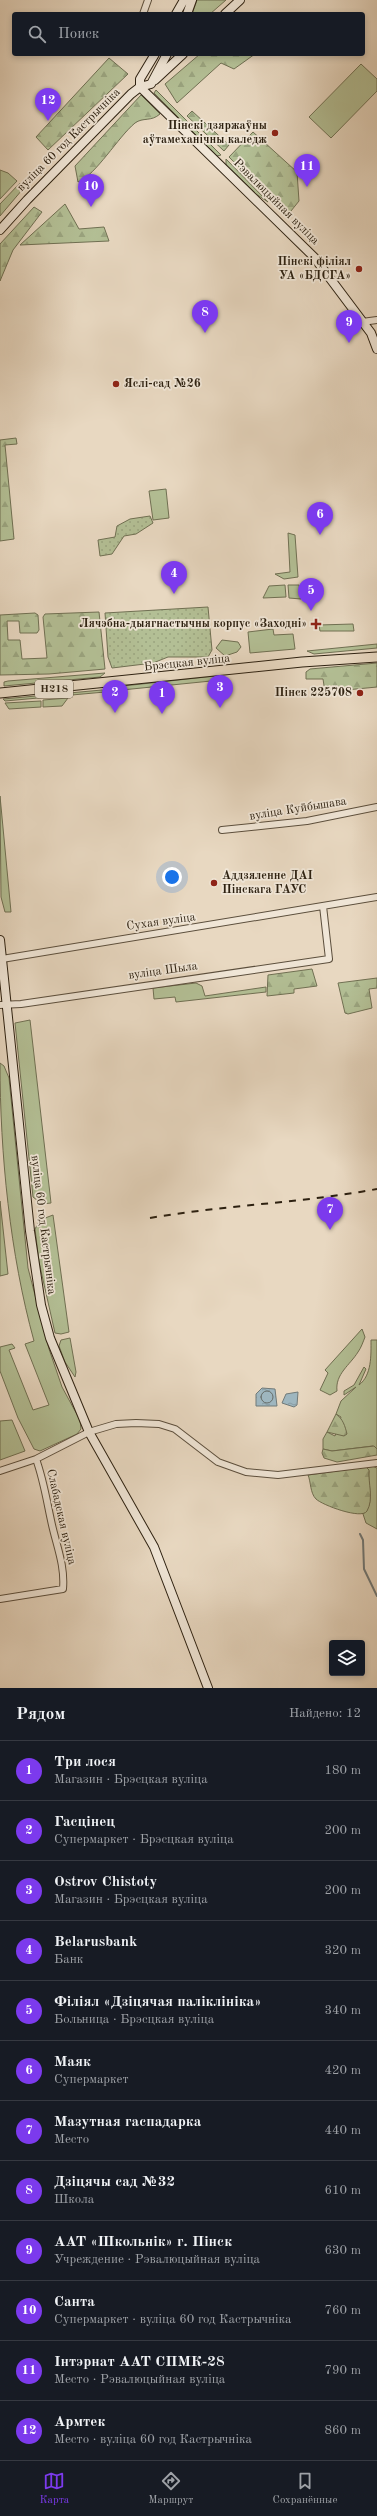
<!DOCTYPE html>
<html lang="ru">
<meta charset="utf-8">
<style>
body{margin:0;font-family:"Old Standard TT",serif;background:#242831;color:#f1f3f6}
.controls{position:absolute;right:12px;bottom:12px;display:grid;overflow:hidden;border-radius:4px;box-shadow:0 2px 6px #0003}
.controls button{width:36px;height:36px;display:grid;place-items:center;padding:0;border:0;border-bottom:1px solid #363941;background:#171b24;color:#f1f3f6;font:20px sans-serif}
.you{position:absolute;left:172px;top:877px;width:14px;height:14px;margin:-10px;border:3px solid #fff;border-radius:50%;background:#1a73e8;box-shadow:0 0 0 6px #1a73e833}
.badge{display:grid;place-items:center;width:26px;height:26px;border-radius:50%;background:#7c3aed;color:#fff;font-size:13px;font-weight:700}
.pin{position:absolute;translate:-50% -33px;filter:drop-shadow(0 1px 2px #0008)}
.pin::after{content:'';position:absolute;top:21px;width:14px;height:12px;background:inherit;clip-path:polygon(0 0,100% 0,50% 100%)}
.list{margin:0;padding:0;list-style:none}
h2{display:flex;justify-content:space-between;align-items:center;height:52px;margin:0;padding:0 16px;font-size:17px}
h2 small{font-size:13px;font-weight:400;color:#9ea1a6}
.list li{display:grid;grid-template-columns:26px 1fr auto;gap:12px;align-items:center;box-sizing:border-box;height:60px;padding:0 16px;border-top:1px solid #363941}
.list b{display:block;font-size:15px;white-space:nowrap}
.list p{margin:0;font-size:13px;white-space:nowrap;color:#9ea1a6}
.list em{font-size:13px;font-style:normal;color:#9ea1a6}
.icon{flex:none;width:22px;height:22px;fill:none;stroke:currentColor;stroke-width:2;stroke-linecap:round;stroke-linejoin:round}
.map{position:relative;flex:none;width:377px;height:1688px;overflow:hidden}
.search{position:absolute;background:#171b24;box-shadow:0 2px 6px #0003;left:12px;right:12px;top:12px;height:44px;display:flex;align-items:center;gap:10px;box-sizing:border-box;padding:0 14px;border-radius:4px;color:#9ea1a6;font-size:15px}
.sheet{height:772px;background:#171b24}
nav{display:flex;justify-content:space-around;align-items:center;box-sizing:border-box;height:56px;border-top:1px solid #363941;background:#171b24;font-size:11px;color:#9ea1a6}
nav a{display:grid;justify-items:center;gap:2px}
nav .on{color:#7c3aed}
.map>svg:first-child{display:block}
</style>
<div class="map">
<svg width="377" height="1688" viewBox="0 0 377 1688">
<defs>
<pattern id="forest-firs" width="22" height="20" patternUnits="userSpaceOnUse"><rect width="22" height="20" fill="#b3bf95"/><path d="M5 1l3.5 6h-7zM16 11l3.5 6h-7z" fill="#9aa47f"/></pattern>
<pattern id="park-dots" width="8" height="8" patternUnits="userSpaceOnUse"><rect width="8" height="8" fill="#b3bf95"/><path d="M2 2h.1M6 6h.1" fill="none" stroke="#9aa47f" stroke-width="1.8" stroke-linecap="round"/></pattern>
<pattern id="water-ripples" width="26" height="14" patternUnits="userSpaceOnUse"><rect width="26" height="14" fill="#9eb6bf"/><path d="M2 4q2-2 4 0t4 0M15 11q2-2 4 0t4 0" fill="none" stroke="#889ca3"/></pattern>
</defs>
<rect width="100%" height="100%" fill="#e8d8c1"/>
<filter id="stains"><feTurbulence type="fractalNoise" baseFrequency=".005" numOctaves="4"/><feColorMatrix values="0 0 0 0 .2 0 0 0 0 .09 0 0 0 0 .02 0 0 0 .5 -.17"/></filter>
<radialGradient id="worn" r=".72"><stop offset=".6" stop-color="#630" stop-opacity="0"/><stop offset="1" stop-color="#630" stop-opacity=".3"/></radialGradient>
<path fill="#b3bf95" stroke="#707053" d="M197 0H226L210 14H192Z
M361 64 377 79V91L331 138 309 117Z
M156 90 221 155 217 156 154 93Z
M226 159 268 202 256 194 226 165Z
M0 170 8 173 17 181 0 199Z
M20 183 22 190 0 216V204Z
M166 489 169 518 153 520 149 491Z
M288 533 295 535 298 577 284 579 275 574 290 572Z
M285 585 286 597 263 598 269 586Z
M288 585H299L301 599 289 598Z
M353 624 354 631H320L319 625Z
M273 629 274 635 293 634 295 649 250 653 248 632Z
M222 640 238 642 241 647 237 652 225 656 216 648Z
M377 644V648L314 654 307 651Z
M105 673 100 677 4 686V682L8 681Z
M215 676 211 681 112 691 114 687Z
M102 690 105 692 5 701 3 699Z
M68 698 62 706 43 707V700Z
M41 701V707L9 709 5 703Z
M0 796 11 912H5L1 897Z
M196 983 202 986 205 996 266 987V992L176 1002 175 997 154 999 153 988Z
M30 1020 51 1203 42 1204 33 1197 15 1023Z
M0 1063 4 1066 9 1078 28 1268 49 1349 62 1387 80 1420 81 1429 77 1434 40 1451 34 1449 18 1418 0 1371V1347L12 1344 15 1348 9 1350 33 1410 49 1405 25 1344 34 1341C10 1254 0 1154 0 1063Z
M0 1201 8 1274 0 1276Z
M53 1215 69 1332 61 1334 55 1333 39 1262 35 1229 40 1220Z
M362 1329 365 1337C363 1342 361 1348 358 1352 350 1365 335 1374 337 1391L330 1395 320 1390 328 1373 325 1370Z
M70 1338 76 1372 75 1377 65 1362 59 1346 61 1340Z
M371 1340H377V1449L373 1446 332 1451 323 1449V1439L327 1432 335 1436 341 1417 336 1414 341 1401 356 1387 344 1395V1391L354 1385 364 1367 366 1369 359 1385C372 1375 371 1355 371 1340Z
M12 1420 25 1451 0 1460V1421Z
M372 1466 377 1468V1529L366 1523 363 1514C376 1504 367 1484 369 1471L366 1467Z"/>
<path fill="url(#forest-firs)" stroke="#707053" d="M200 54H255L234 69 221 63 177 103 165 84Z
M109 58 128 74 48 150 36 137Z
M141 95 160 114C151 122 143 117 135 123 118 137 96 175 78 182L75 166Z
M192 111 229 145 224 151 187 116Z
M253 132 297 172 299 201 287 216 229 157Z
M65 204 79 229 104 227 109 241 20 245Z
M34 207 42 212 13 250 0 281V244Z
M16 438 17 444 5 445 14 539 0 541V440Z
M99 612 105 669 49 674 0 675V615L35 613 38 615 39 630 37 633H20L19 621H7L8 640H20L22 659 47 658 43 617 45 614Z
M377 663V687L325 692 323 679H306V672L310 669Z
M312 969 317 986 294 989V993L267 996 268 975Z
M377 978V988L369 989 372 1008 348 1014 345 1013 338 983Z
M336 1414C343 1419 345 1426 347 1434L344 1436 327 1432Z
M374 1446 377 1449V1455L337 1462 324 1458 322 1453 323 1449 332 1451Z
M366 1467 369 1470C368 1483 374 1499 367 1511 362 1520 322 1505 316 1499 310 1493 311 1482 308 1475Z"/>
<path fill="url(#park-dots)" stroke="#707053" d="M150 516 153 523 136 534 124 536 112 554 100 556 98 540 115 537 117 526 130 519Z
M208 607 212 650 208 657H168L153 663 112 668 108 657 105 613Z"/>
<path fill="url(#water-ripples)" stroke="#717a79" d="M262 1388 275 1389 277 1406H256V1394Z
M298 1392 297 1405 294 1407 282 1403 286 1394Z"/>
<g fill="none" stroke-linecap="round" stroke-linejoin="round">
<path stroke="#666c68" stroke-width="1" d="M261 1397a6 6 0 1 1 12 0a6 6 0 1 1-12 0Z"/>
<path stroke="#717a79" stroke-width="2" d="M360 1534 363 1540 364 1569 377 1596"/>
<g stroke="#5c4f3d" stroke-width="8">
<path id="street" d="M143 14 148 0
M362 322 377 320
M222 830 307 821 377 807
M2 959 377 897
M0 1005 21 1004 329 959 323 906
M0 1471 36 1459 89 1432 116 1424 136 1423 159 1424 175 1429 218 1462 246 1472 278 1475 377 1463
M0 1599 63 1589C65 1566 57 1547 52 1525 47 1503 44 1481 36 1459"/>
</g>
<g stroke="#2d2111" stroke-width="10">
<path id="secondary" d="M176 14 184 0
M187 14 192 0
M225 14 240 0
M155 80 183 54
M140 87 314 257 371 333 377 349
M140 87V79L155 54
M0 230 27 200 131 94 140 87 151 84 167 54
M0 940 30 1231 41 1305 50 1338 89 1432 154 1547 208 1688"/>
</g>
<g stroke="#2d2111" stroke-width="11">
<path id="primary" d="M0 693 302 662 377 657"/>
</g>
<use href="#street" stroke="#f0e6d7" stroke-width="6"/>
<use href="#secondary" stroke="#f0e6d7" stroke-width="8"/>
<use href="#primary" stroke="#e8d8c1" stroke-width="9"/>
<path stroke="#2d2111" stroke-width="2" stroke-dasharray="7 7" stroke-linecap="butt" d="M150 1218C225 1205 302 1203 377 1189"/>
</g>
<g fill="#8f2418" stroke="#f0e6d7" stroke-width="1.5">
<circle cx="275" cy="133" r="4"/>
<circle cx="359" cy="269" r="4"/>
<circle cx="116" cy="384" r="4"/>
<path d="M314 618h4v4h4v4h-4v4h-4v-4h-4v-4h4z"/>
<circle cx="360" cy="693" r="4"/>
<circle cx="214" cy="883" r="4"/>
</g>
<g text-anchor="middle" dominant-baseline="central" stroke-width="3.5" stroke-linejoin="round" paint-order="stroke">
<rect fill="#f0e6d7" stroke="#685c4c" stroke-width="1" x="35" y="680" width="38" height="18" rx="3"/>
<g font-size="11" font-weight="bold" fill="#2d2111">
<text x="54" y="689">Н218</text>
</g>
<g font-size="12" font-weight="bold" fill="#2d2111" stroke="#f0e6d7" text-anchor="end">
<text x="267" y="126">Пінскі дзяржаўны<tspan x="267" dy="14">аўтамеханічны каледж</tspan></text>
<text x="351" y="262">Пінскі філіял<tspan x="351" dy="14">УА «БДСГА»</tspan></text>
<text x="124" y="384" text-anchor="start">Яслі-сад №26</text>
<text x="307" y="624">Лячэбна-дыягнастычны корпус «Заходні»</text>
<text x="352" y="693">Пінск 225708</text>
<text x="222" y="876" text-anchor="start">Аддзяленне ДАІ<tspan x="222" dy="14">Пінскага ГАУС</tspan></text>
</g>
<g font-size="12" fill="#2d2111" stroke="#f0e6d7">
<text transform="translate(69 140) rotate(-45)">вуліца 60 год Кастрычніка</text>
<text transform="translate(276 202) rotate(45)">Рэвалюцыйная вуліца</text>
<text transform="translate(187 663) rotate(-6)">Брэсцкая вуліца</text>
<text transform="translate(298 809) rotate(-9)">вуліца Куйбышава</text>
<text transform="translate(161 922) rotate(-8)">Сухая вуліца</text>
<text transform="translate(163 971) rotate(-8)">вуліца Шыла</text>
<text transform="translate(43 1225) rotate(83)">вуліца 60 год Кастрычніка</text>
<text transform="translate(61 1517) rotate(77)">Слабадская вуліца</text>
</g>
</g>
<rect width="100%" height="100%" filter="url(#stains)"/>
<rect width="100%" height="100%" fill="url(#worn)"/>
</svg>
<div class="controls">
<button><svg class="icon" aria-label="layers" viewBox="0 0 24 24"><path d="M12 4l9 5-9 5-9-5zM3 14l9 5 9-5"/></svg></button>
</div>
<div class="you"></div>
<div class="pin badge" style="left:162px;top:714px">1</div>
<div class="pin badge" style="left:115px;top:713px">2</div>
<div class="pin badge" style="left:220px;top:708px">3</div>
<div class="pin badge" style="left:174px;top:594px">4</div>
<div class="pin badge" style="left:311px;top:611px">5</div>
<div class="pin badge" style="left:320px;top:535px">6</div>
<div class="pin badge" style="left:330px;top:1230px">7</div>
<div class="pin badge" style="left:205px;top:333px">8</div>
<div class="pin badge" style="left:349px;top:343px">9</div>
<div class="pin badge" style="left:91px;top:207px">10</div>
<div class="pin badge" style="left:307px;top:187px">11</div>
<div class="pin badge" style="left:48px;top:121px">12</div>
<div class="search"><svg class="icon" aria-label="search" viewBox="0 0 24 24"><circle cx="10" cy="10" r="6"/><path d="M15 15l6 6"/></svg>Поиск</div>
</div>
<section class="sheet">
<h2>Рядом<small>Найдено: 12</small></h2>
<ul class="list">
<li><span class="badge">1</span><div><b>Три лося</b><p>Магазин · Брэсцкая вуліца</p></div><em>180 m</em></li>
<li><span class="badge">2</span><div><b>Гасцінец</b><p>Супермаркет · Брэсцкая вуліца</p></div><em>200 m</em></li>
<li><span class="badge">3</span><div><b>Ostrov Chistoty</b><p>Магазин · Брэсцкая вуліца</p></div><em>200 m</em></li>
<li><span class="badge">4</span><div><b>Belarusbank</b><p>Банк</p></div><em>320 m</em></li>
<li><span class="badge">5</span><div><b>Філіял «Дзіцячая паліклініка»</b><p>Больница · Брэсцкая вуліца</p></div><em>340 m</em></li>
<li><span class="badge">6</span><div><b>Маяк</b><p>Супермаркет</p></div><em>420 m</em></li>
<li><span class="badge">7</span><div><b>Мазутная гаспадарка</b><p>Место</p></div><em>440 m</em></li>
<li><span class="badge">8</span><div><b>Дзіцячы сад №32</b><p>Школа</p></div><em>610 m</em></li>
<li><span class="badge">9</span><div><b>ААТ «Школьнік» г. Пінск</b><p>Учреждение · Рэвалюцыйная вуліца</p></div><em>630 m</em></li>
<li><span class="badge">10</span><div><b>Санта</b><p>Супермаркет · вуліца 60 год Кастрычніка</p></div><em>760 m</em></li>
<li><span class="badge">11</span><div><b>Інтэрнат ААТ СПМК-28</b><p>Место · Рэвалюцыйная вуліца</p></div><em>790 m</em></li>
<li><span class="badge">12</span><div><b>Армтек</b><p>Место · вуліца 60 год Кастрычніка</p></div><em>860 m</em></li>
</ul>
</section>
<nav>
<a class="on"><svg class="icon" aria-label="map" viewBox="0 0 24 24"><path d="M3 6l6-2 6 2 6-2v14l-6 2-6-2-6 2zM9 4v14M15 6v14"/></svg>Карта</a>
<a><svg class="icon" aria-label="directions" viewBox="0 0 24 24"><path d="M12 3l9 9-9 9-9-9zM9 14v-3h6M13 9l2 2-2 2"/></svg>Маршрут</a>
<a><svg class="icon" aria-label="saved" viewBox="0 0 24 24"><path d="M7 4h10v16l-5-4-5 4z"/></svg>Сохранённые</a>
</nav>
